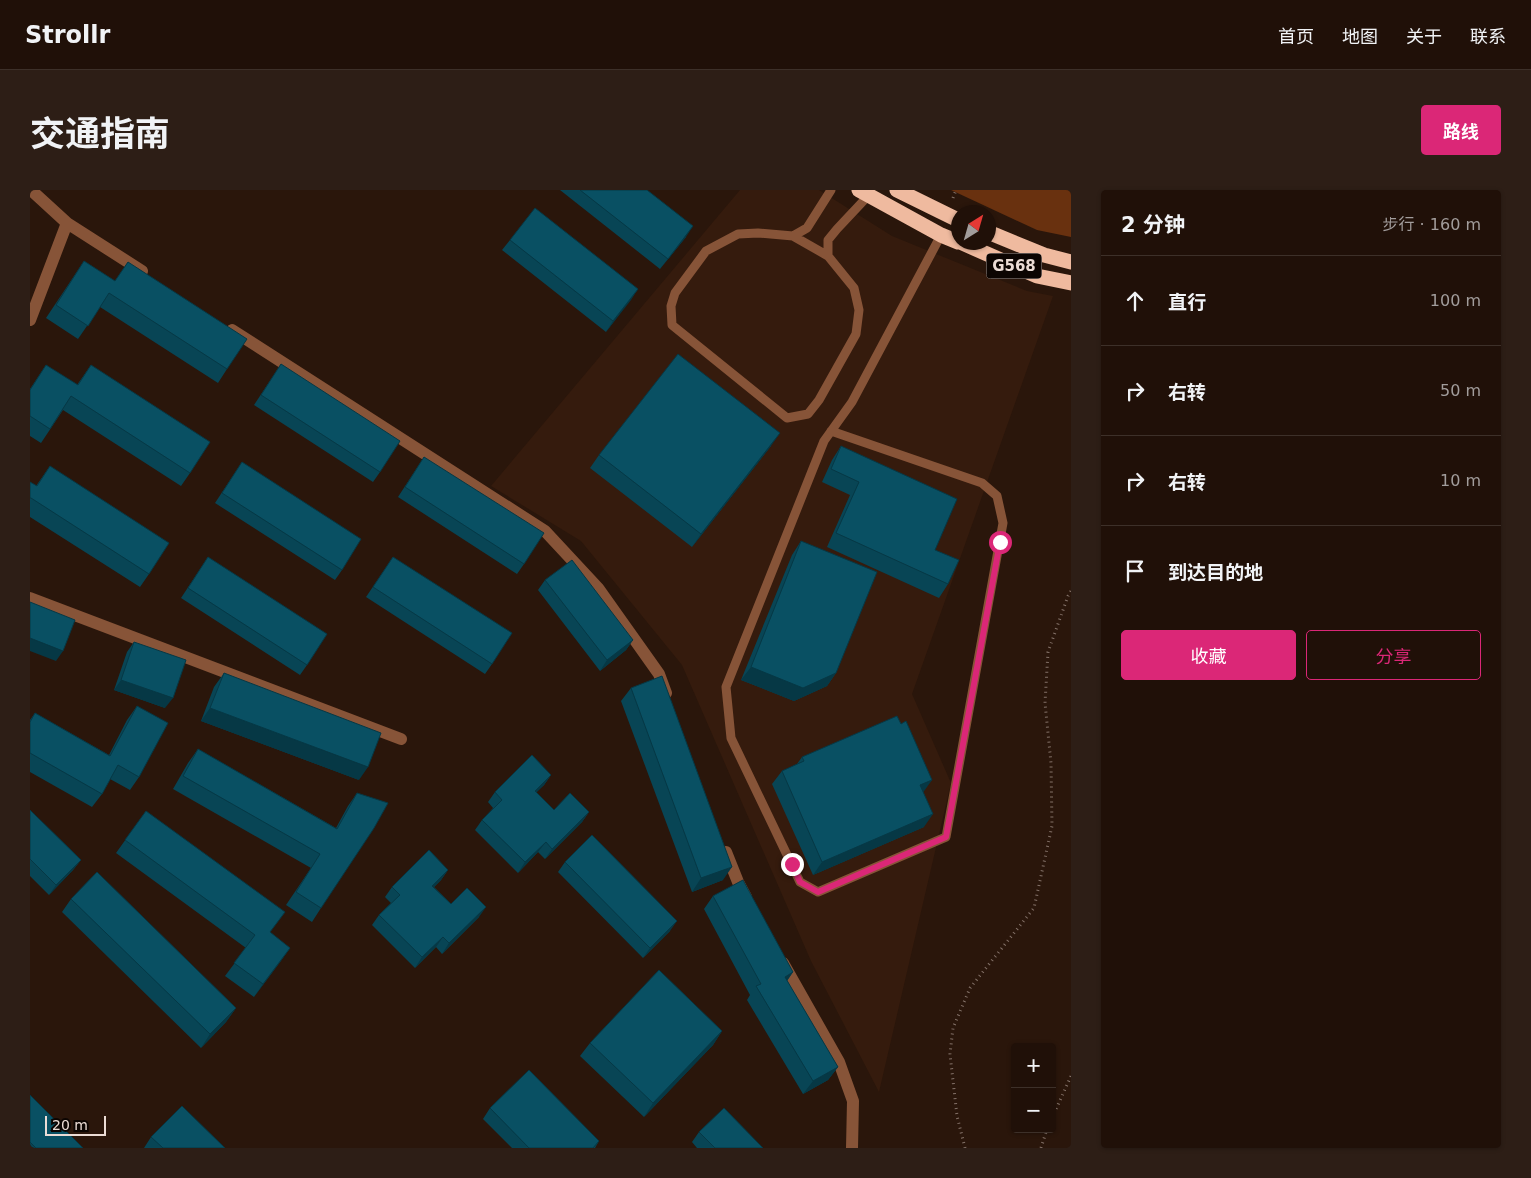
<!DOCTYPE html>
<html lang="zh">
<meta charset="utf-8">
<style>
body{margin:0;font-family:"DejaVu Sans","Noto Sans SC",sans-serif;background:#2d1e16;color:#f1f3f6}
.controls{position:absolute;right:15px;bottom:15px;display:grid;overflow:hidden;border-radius:5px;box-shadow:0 1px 4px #0004}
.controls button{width:45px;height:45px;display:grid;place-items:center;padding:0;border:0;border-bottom:1px solid #3d3029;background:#201008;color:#f1f3f6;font:25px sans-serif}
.compass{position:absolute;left:921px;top:15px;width:45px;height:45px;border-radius:50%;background:#201008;box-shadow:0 1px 4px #0004;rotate:37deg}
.scale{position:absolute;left:15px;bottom:12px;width:61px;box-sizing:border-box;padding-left:5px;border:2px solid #ebdcd5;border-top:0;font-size:14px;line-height:18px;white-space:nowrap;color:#ebdcd5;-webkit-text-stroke:4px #0c0502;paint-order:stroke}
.stop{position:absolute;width:15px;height:15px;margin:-11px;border:4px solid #db2777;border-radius:50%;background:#fff}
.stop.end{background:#db2777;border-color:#fff;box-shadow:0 1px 5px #0008}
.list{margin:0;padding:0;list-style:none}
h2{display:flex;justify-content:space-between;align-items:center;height:65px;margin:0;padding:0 20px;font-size:21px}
h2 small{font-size:16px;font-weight:400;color:#a29d9c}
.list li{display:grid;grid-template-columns:32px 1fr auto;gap:15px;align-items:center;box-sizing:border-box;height:90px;padding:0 20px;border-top:1px solid #3d3029}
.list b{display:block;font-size:19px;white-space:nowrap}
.list em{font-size:16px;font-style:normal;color:#a29d9c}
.actions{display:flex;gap:10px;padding:15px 20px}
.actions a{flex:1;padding:11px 0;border:1px solid #db2777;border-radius:5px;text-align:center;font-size:18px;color:#db2777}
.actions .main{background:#db2777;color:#fff}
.icon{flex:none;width:28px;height:28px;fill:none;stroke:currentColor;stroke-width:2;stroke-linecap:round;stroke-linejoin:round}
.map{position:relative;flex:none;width:1041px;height:958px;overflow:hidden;border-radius:5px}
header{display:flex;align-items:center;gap:30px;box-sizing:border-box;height:70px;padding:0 25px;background:#201008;border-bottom:1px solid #3d3029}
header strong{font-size:24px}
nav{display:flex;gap:28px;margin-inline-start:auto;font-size:18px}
.intro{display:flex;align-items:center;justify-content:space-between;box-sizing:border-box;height:120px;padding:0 30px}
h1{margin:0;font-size:35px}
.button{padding:12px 22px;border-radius:5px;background:#db2777;color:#fff;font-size:18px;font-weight:700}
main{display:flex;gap:30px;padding:0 30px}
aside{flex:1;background:#201008;border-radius:5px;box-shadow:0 1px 4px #0004}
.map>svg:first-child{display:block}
</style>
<header>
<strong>Strollr</strong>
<nav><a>首页</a><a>地图</a><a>关于</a><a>联系</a></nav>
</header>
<div class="intro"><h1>交通指南</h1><a class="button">路线</a></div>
<main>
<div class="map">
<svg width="1041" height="958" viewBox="0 0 1041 958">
<rect width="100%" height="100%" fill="#2a160b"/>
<path fill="#351b0d" d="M710 0H789L862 46 997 101 1023 106 882 504 921 593 849 902 781 771 652 475 551 351 461 296Z"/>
<path fill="#69310f" d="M921 0H1041V47L1007 40Z"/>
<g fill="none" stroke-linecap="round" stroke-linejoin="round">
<path stroke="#847269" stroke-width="3" stroke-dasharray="1 4" stroke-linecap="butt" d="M923 8 926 0
M1022 928 1041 886
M935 958 927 926 920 864 923 838 940 798 1004 718 1022 636 1021 573 1015 513 1018 462 1038 406 1041 401
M1011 958 1017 939"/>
<path stroke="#875438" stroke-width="9" d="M801 0 777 38 763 46 728 43 708 44 676 61 645 103 641 116 642 135 757 228 778 224 789 210 826 144 829 120 824 98 798 66V50L807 39 838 6
M763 46 798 66
M801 241 952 293 967 306 973 333 916 647 788 702 770 692 701 548 696 497 794 251 822 212 911 45"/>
<path stroke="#875438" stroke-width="12" d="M1 0 37 33
M0 130 37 33 112 81
M202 140 515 341 568 398 629 484 636 503
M0 408 371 549
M696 662 708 692 716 707
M753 773 809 872 823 911 822 958"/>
<path stroke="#efba9f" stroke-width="15" d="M829 0 911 45 928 52
M867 0 928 30
M958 42 1014 65 1041 72
M930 52 1007 86 1041 93"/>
</g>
<path fill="#084555" d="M530 0H617L656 47 630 79Z
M480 50 608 99 576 142 472 60Z
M54 71 85 91 98 72 197 179 188 193 70 117 48 149 16 128Z
M251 174 350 282 343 292 224 215Z
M16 175 47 195 61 175 160 283 151 296 33 220 11 253 0 246V199Z
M741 256 662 357 560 278 569 265Z
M811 256 905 360 918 394 909 408 797 357 820 305 792 292 802 270Z
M394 267 494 374 487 384 368 307Z
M212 272 312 380 305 390 185 313Z
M20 276 119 384 110 397 0 327V292L6 296Z
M771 351 806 483 797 496 764 511 711 490 762 365Z
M178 367 277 475 270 485 151 408Z
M363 367 462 474 455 484 336 407Z
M515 390 603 450 596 460 570 481 508 400Z
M104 452 135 518 84 500 97 462Z
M194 483 329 590 171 531 184 497Z
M601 498 693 690 662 702 591 511Z
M107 516 109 587 100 600 80 589 72 604 62 617 0 582V530L5 523 79 565 97 530Z
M168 559 306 638 318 616 327 603 291 718 282 732 256 715 281 678 143 599 158 573Z
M772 567 893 602 894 637 783 685 742 594 752 581 767 574Z
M521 585 514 595 506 602 524 620 559 622 552 632 515 669 508 662 488 683 445 640 452 630 463 618 458 612 465 602Z
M0 620 51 670 43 680 19 705 0 686Z
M116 621 240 743 260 758 224 807 195 786 216 758 86 663Z
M535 672 640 741 613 768 528 682Z
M418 680 411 690 404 697 421 714 449 727 412 764 406 757 385 778 342 735 349 725 361 713 355 707 362 697Z
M683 706 763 782 757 791 808 877 798 890 773 904 717 810 720 805 674 719Z
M41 709 206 818 196 832 171 858 32 722Z
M692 841 683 855 614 927 550 866 560 853Z
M0 905 53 958H0Z
M460 918 569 951 565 958H482L453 929Z
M669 942 733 958H667L662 952Z
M121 947 195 958H114Z"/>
<path fill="#063845" d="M663 36 656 47 630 79 638 69Z
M608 99 601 110 576 142 583 131Z
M750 243 741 256 662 357 671 344Z
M0 448 33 461 26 471 0 461Z
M603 450 596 460 570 481 577 470Z
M721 477 806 483 797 496 764 511 711 490Z
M91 490 143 508 135 518 84 500Z
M180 518 338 577 329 590 171 531Z
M521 585 514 595 498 611 505 601Z
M902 590 892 604 890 595Z
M559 622 552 632 515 669 522 659Z
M903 624 894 637 783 685 792 672Z
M516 652 508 662 488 683 495 672Z
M51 670 43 680 19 705 26 695Z
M702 677 693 690 662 702 671 688Z
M418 680 411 690 395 706 402 696Z
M456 717 449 727 412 764 419 753Z
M647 731 640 741 613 768 620 758Z
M413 747 406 757 385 778 392 767Z
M260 758 251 771 224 807 233 794Z
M763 782 754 795 755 787Z
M206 818 196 832 171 858 180 844Z
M692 841 683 855 614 927 623 913Z
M808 877 798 890 773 904 783 891Z"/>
<path fill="#095063" stroke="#063845" d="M550 0H617L663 36 638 69Z
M505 18 608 99 583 131 480 50Z
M54 71 85 91 98 72 217 149 197 179 79 103 58 136 26 115Z
M648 164 750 243 671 344 569 265Z
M251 174 370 251 350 282 231 205Z
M16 175 48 195 61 175 180 252 160 283 41 206 20 239 0 226V200Z
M811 256 927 309 905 360 929 370 918 394 806 343 829 292 801 279Z
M394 267 514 343 494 374 375 297Z
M212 272 331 349 312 380 192 303Z
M20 276 139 353 119 384 1 308H0V292L7 296Z
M771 351 847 382 806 483 773 498 721 477Z
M178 367 297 444 277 475 158 398Z
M363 367 482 443 462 474 343 397Z
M542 370 603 450 577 470 515 390Z
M0 412 45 430 33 461 0 448Z
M104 452 156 470 143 508 91 490Z
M194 483 351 543 338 577 180 518Z
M632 486 702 677 671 688 601 498Z
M107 516 138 533 109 587 88 575 72 604 0 563V532L5 523 80 566Z
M867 526 871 534 876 531 902 590 890 595 903 624 792 672 752 581 774 571 772 567Z
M168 559 307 639 327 603 358 613 344 638 291 718 266 702 290 664 153 586Z
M502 565 521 585 505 601 524 620 540 603 559 622 522 659 516 652 495 672 452 630 472 610 465 602Z
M0 620 51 670 26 695 0 669Z
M116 621 255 722 240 742 260 758 233 794 204 773 225 745 95 650Z
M562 645 647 731 620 758 535 672Z
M399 660 418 680 402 696 421 714 437 698 456 717 419 753 413 747 392 767 349 725 370 705 362 697Z
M67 682 206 818 180 844 41 709Z
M713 690 763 782 755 787 808 877 783 891 726 796 731 794 683 706Z
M629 780 692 841 623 913 560 853Z
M499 880 569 951 563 958H499L460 918Z
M0 905 53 958H6L0 952Z
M152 916 195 958H133L121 947Z
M694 918 733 958H685L669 942Z"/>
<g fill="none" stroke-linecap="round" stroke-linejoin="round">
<path stroke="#db2777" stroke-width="6" d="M762 674 770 692 788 702 916 647 970 352"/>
</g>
<g text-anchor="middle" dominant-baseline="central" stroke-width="4" stroke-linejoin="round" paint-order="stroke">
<rect fill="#0c0502" stroke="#a89c96" stroke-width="1" x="956.5" y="63.5" width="55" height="25" rx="4"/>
<g font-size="15" font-weight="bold" fill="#ebdcd5">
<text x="984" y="76">G568</text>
</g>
</g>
</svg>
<div class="controls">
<button>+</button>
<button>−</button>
</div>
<svg class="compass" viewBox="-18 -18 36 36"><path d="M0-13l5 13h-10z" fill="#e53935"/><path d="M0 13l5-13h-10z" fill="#a29d9c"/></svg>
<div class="scale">20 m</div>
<div class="stop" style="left:970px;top:352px"></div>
<div class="stop end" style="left:762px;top:674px"></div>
</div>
<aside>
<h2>2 分钟<small>步行 · 160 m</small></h2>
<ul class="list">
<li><svg class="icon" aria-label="ahead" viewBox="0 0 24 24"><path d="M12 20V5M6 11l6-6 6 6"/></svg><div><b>直行</b></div><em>100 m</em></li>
<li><svg class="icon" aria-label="right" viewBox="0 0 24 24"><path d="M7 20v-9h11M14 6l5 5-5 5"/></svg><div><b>右转</b></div><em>50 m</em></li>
<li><svg class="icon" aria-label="right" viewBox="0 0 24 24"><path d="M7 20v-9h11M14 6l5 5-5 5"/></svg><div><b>右转</b></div><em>10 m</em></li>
<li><svg class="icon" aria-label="arrive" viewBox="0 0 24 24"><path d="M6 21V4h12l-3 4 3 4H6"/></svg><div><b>到达目的地</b></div></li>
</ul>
<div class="actions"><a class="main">收藏</a><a>分享</a></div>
</aside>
</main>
